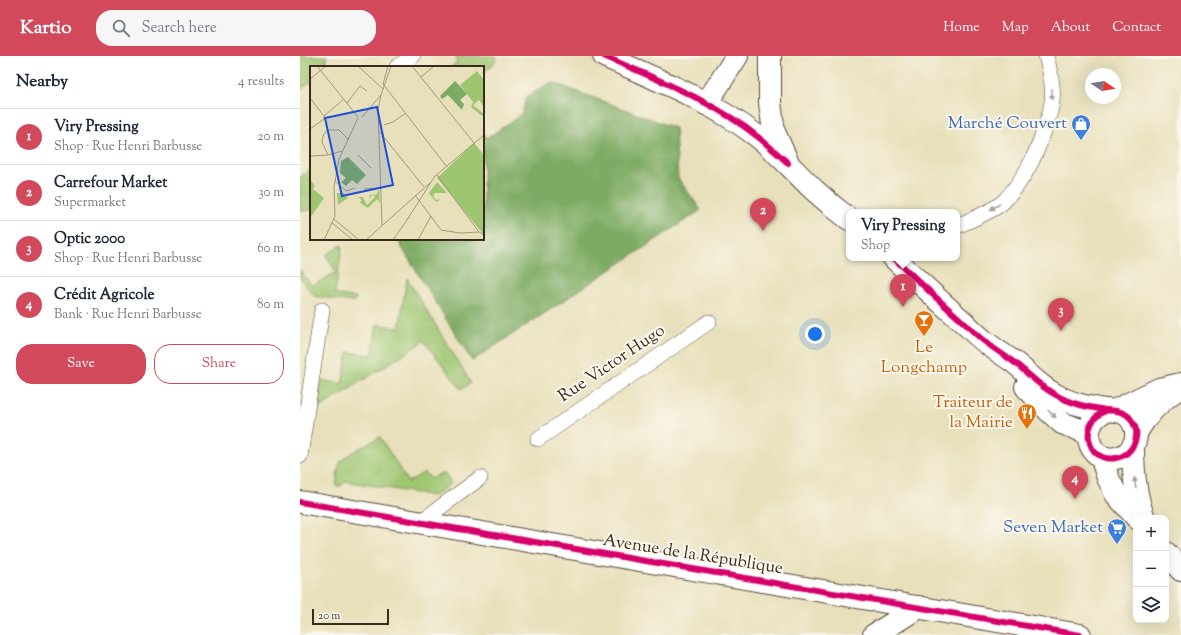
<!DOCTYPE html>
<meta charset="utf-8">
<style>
body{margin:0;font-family:"Sorts Mill Goudy",serif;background:#f6f6f7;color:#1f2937}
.controls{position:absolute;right:12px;bottom:12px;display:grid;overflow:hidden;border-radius:8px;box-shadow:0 4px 16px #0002}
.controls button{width:36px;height:36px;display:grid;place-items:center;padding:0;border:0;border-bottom:1px solid #e0e1e3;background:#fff;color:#1f2937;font:20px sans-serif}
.compass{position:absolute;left:785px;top:12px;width:36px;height:36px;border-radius:50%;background:#fff;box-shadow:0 4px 16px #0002;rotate:102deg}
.scale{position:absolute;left:12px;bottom:10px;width:77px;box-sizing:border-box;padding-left:4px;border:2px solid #3b2a1e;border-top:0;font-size:11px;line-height:14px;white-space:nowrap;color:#3b2a1e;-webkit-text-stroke:3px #fbf7ec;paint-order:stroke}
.you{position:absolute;left:515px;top:278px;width:14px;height:14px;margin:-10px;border:3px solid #fff;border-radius:50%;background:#1a73e8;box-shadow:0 0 0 6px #1a73e833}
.badge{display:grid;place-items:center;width:26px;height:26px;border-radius:50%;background:#d1495b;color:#fff;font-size:13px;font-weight:700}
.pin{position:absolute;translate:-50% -33px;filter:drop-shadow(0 1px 2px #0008)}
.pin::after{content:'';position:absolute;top:21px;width:14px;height:12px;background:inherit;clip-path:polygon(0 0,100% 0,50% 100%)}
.popup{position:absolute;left:546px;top:153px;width:114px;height:52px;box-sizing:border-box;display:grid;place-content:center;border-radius:8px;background:#fff;filter:drop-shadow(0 1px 3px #0005);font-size:13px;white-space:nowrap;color:#747a83}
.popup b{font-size:15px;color:#1f2937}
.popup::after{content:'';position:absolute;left:50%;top:100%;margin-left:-8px;border:8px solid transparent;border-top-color:#fff}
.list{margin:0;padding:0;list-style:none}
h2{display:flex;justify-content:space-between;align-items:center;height:52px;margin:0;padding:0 16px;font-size:17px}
h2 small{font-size:13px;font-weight:400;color:#747a83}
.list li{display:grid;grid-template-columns:26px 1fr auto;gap:12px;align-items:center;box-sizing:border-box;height:56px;padding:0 16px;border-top:1px solid #e0e1e3}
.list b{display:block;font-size:15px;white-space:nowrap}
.list p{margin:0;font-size:13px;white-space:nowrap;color:#747a83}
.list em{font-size:13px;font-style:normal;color:#747a83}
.actions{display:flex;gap:8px;padding:12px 16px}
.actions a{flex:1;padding:9px 0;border:1px solid #d1495b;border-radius:16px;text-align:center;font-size:14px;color:#d1495b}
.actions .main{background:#d1495b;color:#fff}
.icon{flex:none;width:22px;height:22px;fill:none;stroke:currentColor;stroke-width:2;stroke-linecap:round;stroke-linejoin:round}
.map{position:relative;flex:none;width:881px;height:579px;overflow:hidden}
header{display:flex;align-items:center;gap:24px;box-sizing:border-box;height:56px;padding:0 20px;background:#d1495b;color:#fff}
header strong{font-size:19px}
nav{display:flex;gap:22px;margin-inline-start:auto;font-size:14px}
.search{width:280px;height:36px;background:#f6f6f7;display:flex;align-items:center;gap:10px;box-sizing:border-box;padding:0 14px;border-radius:16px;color:#747a83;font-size:15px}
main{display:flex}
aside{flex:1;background:#fff}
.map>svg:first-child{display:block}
</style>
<header>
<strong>Kartio</strong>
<div class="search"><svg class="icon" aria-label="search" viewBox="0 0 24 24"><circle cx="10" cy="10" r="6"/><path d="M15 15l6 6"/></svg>Search here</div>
<nav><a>Home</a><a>Map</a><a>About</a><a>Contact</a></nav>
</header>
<main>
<aside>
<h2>Nearby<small>4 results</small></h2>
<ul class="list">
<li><span class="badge">1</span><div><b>Viry Pressing</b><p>Shop · Rue Henri Barbusse</p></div><em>20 m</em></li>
<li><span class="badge">2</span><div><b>Carrefour Market</b><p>Supermarket</p></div><em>30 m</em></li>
<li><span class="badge">3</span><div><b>Optic 2000</b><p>Shop · Rue Henri Barbusse</p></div><em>60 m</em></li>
<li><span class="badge">4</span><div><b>Crédit Agricole</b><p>Bank · Rue Henri Barbusse</p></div><em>80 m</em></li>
</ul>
<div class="actions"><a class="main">Save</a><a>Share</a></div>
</aside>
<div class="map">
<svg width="881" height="579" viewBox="0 0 881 579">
<rect width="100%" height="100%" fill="#fbf7ec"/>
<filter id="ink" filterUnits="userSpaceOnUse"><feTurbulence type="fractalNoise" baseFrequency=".025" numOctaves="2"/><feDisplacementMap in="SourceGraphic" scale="8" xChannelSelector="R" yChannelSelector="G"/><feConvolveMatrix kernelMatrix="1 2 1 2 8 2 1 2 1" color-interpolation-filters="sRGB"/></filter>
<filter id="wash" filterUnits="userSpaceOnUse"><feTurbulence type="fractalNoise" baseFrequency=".012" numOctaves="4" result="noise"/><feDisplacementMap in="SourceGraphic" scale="16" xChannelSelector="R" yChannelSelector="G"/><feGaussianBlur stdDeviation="0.9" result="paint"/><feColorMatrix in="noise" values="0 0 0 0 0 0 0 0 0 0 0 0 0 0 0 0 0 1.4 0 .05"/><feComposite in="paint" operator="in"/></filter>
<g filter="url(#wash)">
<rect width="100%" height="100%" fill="#e8e0bb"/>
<path fill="#9ec671" stroke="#6c7848" d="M0 0H27L24 11H11V26L0 34Z
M156 0H197C195 8 190 12 183 16V11H151L157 6Z
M11 113V154L0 155V121Z
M41 189 42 191 35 238 57 242 52 246 14 240 0 222V214L12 230 36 216 26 199Z
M107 222 171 327 161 333 124 285 18 353 22 324 42 328 48 296 72 299 77 268 99 272Z
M80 381 108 426 125 416 131 423 137 419 145 417 151 427 134 440 45 425 41 430H36C37 423 37 412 41 405 48 397 70 387 80 381Z"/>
<path fill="#7eab63" stroke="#5c6a40" d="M251 26 375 72 378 122 401 154 172 305 99 187 104 183H183V77L187 82 222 58 226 41Z"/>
</g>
<g filter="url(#ink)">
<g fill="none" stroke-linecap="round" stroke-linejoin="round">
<g stroke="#554536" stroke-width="16">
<path id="service" d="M97 11 113 0
M657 170C670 164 692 156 703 146 723 126 735 102 744 75 747 65 751 56 752 45 754 31 750 14 746 0
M238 383 409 266
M0 400 22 254
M119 467 180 422"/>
</g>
<g stroke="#554536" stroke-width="24">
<path id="minor" d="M470 0V47L474 76 488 107
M406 48 437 0
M816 354 859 333 881 328
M836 377C846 359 859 346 876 334
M0 446 780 579
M574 579 619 551"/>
</g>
<g stroke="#554536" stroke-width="24">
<path id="tertiary" d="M304 0C356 23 411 45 457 80 478 96 495 116 514 134 525 144 537 154 549 163
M594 202C616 223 638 244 661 264 670 272 678 281 688 288 697 295 707 301 715 307 729 318 740 331 756 339 771 348 788 351 805 354 811 355 817 354 823 357 826 358 830 361 832 365 842 379 833 399 816 402 786 408 777 364 808 354
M726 331 749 355 762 367 788 377
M833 391C833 415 835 439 844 462
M801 400 808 422 816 438 837 462
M866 497 881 514"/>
</g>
<use href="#service" stroke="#fff" stroke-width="15"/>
<use href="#minor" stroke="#fff" stroke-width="22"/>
<use href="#tertiary" stroke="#fff" stroke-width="22"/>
<g stroke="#fbf7ec" stroke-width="8">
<path id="cycleway" d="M304 0C355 23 414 45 458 81 468 89 478 98 488 107
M594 202C616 223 638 244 661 264 670 272 678 281 688 288 697 295 707 301 715 307 729 318 740 331 756 339 771 348 788 351 805 354 811 355 817 354 823 357 826 358 830 361 832 365 842 379 833 399 816 402 786 408 777 364 808 354
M0 446 780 579"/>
</g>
<use href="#cycleway" stroke="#d6006c" stroke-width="6"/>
</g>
<defs><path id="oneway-solid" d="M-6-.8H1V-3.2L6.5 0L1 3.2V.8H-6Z"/></defs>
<g fill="#a79f9a">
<use href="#oneway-solid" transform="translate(752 38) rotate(86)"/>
<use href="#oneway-solid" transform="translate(695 151) rotate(149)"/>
<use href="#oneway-solid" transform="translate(752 358) rotate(42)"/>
<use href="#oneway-solid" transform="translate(835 427) rotate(-98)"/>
</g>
</g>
<defs>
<g id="shop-pin" transform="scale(1)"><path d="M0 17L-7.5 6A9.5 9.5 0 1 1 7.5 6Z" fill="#3f7fe0" stroke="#fbf7ec"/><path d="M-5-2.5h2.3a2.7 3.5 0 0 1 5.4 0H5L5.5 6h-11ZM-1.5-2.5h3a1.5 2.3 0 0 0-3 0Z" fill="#fff"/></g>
<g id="bar-pin" transform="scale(1)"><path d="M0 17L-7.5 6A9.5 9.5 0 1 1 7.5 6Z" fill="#e8710a" stroke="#fbf7ec"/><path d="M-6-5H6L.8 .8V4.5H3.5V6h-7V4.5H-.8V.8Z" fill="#fff"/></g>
<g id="restaurant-pin" transform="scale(1)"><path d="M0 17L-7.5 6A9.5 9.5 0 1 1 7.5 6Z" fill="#e8710a" stroke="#fbf7ec"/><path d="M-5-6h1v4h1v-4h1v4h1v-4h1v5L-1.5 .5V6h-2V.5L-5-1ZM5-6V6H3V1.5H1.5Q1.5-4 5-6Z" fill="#fff"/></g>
<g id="supermarket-pin" transform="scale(1)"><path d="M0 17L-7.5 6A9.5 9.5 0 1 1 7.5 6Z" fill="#3f7fe0" stroke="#fbf7ec"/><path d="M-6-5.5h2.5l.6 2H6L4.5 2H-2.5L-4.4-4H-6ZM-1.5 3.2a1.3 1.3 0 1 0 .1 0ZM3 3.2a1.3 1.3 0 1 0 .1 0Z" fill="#fff"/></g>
</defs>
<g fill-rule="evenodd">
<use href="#shop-pin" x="781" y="68"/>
<use href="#bar-pin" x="624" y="264"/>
<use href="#restaurant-pin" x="727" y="357"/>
<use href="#supermarket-pin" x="817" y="472"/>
</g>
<g text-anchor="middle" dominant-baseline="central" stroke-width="4" stroke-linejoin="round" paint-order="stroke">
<g font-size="17" fill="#366cbe" stroke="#fbf7ec" text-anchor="end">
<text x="767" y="68">Marché Couvert</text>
<text x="803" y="472">Seven Market</text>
</g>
<g font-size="17" fill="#c56008" stroke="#fbf7ec">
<text x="624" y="292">Le<tspan x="624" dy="20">Longchamp</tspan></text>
<text x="713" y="347" text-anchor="end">Traiteur de<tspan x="713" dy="20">la Mairie</tspan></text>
</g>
<g font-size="17" fill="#3b2a1e" stroke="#fbf7ec">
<text transform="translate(312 308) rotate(-34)">Rue Victor Hugo</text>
<text transform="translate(393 499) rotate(9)">Avenue de la République</text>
</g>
</g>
<g transform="translate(10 10)">
<rect width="174" height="174" fill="#e8e0bb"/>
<path d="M167 5 174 14V41L169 34 163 39 174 48 172 50 161 41 163 36 150 19ZM164 77 174 89V169L127 112ZM0 113 5 120 3 123 14 132 0 152ZM127 116 137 127H125L123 130 126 134 131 133 126 136 119 127ZM69 123 70 137 67 133 58 142 50 137 52 134 48 131H53L57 139 65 131 63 128 59 133 60 129 63 128 66 129ZM27 127H33L38 132 28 139Z" fill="#9ec671"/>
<path d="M145 15 157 28 150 34 154 38 152 44 138 29 132 33 130 30ZM38 91 56 109 47 118 42 114 36 120 31 116 36 112 30 107 31 95Z" fill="#7eab63"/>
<path fill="none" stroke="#a3977c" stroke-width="1" d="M7 0 48 51M48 0 73 23M78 0 73 18 137 101M102 0 164 77M156 0H170M111 11 124 0M0 13 16 0M71 29 68 44 72 159M0 32 14 50M37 37 50 20 57 25M14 50 34 33M52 51 71 29 81 0M74 59 83 56 96 47M0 63 14 53V50M69 65 114 121M18 89 12 76 13 70 17 64H29L39 74M48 89 61 102M0 90 18 89 32 85M127 109 169 166 174 169M25 115 36 125 45 122M54 123 71 122M105 129 131 164 150 167 169 166M24 153 49 174M97 154 125 110 174 69M22 157 43 174M14 174 25 150 24 121 29 93 48 52M56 174 120 117M83 174 99 151M108 174 121 150"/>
<path fill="#1d4ed8" fill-opacity="0.15" stroke="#1d4ed8" stroke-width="2" d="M67 41 83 119 32 130 15 52Z"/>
<rect width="174" height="174" fill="none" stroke="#3b2a1e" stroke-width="2"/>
</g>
</svg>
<div class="controls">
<button>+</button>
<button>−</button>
<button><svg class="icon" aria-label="layers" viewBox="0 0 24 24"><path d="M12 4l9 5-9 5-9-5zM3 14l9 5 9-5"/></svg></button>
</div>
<svg class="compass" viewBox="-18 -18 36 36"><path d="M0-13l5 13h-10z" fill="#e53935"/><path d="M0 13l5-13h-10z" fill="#747a83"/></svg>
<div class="scale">20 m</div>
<div class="you"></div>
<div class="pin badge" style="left:603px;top:251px">1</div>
<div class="popup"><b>Viry Pressing</b>Shop</div>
<div class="pin badge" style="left:463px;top:175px">2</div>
<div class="pin badge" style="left:761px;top:275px">3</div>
<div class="pin badge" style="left:775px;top:443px">4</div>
</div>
</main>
